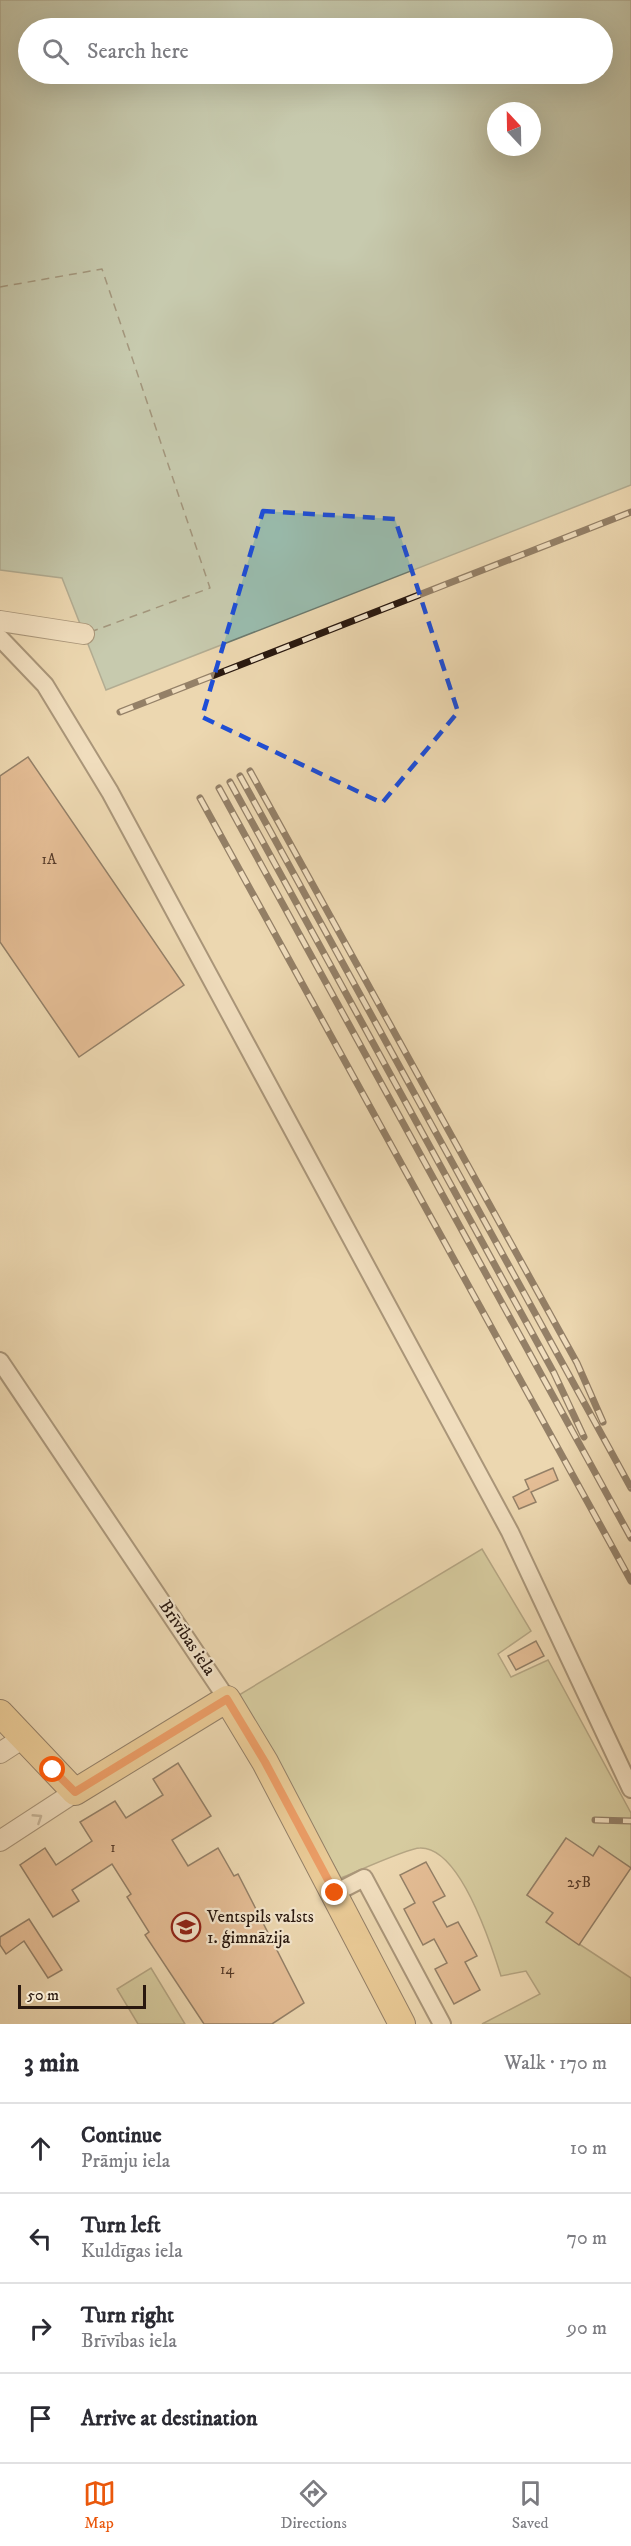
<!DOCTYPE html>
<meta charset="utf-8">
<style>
body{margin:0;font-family:"IM FELL DW Pica",serif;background:#f7f7f7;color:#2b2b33}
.compass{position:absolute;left:487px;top:102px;width:54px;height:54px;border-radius:50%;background:#fff;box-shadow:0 6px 24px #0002;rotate:338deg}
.scale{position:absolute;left:18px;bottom:15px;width:128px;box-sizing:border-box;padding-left:6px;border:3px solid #29180f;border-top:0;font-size:16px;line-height:21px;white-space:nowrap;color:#29180f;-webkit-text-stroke:4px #f3e5cc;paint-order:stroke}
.stop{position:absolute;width:18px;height:18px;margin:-14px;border:4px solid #ea580c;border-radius:50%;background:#fff}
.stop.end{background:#ea580c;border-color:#fff;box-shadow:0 2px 6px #0008}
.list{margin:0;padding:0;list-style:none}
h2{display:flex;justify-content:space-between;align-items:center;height:78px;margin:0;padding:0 24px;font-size:26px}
h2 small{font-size:20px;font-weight:400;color:#7c7c81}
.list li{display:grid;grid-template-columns:39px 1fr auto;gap:18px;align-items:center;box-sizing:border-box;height:90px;padding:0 24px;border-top:2px solid #e1e1e2}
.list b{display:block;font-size:22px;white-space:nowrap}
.list p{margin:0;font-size:20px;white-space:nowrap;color:#7c7c81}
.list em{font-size:20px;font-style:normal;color:#7c7c81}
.icon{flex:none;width:33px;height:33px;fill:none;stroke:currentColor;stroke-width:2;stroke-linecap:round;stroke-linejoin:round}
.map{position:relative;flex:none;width:631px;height:2024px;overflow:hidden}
.search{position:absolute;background:#fff;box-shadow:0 6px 24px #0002;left:18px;right:18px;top:18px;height:66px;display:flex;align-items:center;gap:15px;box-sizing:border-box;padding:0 21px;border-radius:33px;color:#7c7c81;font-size:22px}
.sheet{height:438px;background:#fff}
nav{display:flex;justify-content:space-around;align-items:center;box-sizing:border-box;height:84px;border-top:2px solid #e1e1e2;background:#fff;font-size:16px;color:#7c7c81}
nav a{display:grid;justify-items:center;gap:3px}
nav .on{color:#ea580c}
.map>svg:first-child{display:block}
</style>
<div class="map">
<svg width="631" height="2024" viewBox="0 0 631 2024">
<rect width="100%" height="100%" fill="#ecd7b0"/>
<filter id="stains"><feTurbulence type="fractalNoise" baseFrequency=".00333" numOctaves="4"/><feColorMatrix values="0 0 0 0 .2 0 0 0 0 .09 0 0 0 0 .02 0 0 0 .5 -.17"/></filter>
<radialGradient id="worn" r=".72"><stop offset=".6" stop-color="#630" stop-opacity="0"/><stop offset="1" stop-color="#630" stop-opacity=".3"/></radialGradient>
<path fill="#babd8a" stroke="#726a4c" stroke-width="1.5" d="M482 1549 531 1631 498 1654 511 1677 548 1660 631 1813V1868L599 1847 593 1856 566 1838 527 1895 553 1913 547 1923 631 1978V2024H482L540 1994 526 1971 501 1976C491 1944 460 1847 420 1848 408 1848 356 1872 341 1878L239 1695Z
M151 1968 185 2024H138L117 1989Z"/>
<path fill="#99baab" stroke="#6c796d" stroke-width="1.5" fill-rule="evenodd" d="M0 0H631V485L106 690 62 578 0 570ZM28 28H602V74H28ZM496 111H532V147H496Z"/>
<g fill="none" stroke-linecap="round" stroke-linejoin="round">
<path stroke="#4b493e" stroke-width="1.5" stroke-dasharray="8 6" stroke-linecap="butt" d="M0 287 102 269 210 588 93 631"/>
</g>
<path fill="#d99e73" stroke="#29180f" stroke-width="1.5" d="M28 757 184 985 79 1057 0 942V776Z
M553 1468 558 1480 531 1492 536 1502 519 1509 513 1497 529 1489 525 1480Z
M536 1641 544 1656 516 1670 508 1656Z
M178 1763 211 1816 172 1840 188 1866 218 1848 234 1876 238 1874 304 2003 272 2024H204L145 1935 149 1932 127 1897 131 1894 112 1864 72 1890 79 1901 53 1917 20 1865 45 1848 56 1865 92 1841 80 1822 115 1801 126 1818 163 1795 153 1779Z
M566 1838 593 1856 599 1846 631 1868 579 1945 546 1922 553 1913 527 1895Z
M426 1862 445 1896 433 1902 447 1927 458 1922 477 1956 465 1962 480 1990 454 2004 435 1969 447 1963 434 1939 423 1945 404 1909 415 1903 400 1875Z
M29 1919 62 1970 48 1978 24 1941 6 1954 0 1945V1937Z"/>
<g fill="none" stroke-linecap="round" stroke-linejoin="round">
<g stroke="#5a4837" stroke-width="20">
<path id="minor" d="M0 638 45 685 110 792 510 1532 631 1789
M0 1361 227 1699
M335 1893 364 1878 442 2024"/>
</g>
<g stroke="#5a4837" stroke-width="22">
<path id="tertiary" d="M0 621 84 634
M0 1753 23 1738
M0 1841 75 1792"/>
</g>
<g stroke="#29180f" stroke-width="28">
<path id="primary" d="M0 1713 75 1792 227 1699 265 1762 402 2024"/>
</g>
<use href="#minor" stroke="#f3e5cc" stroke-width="16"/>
<use href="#tertiary" stroke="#f3e5cc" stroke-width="20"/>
<use href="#primary" stroke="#e6bc78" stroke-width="26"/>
<g stroke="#29180f" stroke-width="7">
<path id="rail" d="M120 712 631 512
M250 771 577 1363 603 1422
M240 776 631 1488
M230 782 554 1373 584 1437
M219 788 631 1538
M200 798 631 1581
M595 1820 631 1821"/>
</g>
<use href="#rail" stroke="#f3e5cc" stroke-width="4.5" stroke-dasharray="14" stroke-linecap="butt"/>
</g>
<defs><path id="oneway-chevron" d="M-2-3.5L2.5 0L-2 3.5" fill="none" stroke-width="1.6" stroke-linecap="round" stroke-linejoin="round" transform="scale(1.5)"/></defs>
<use stroke="#988977" href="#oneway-chevron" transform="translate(38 1818) rotate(-33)"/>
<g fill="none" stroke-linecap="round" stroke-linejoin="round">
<path stroke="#ea580c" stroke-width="8" d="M53 1770 75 1792 227 1699 265 1762 335 1893"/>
</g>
<path d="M0 0H631V2024H0ZM263 511 395 519 458 712 382 803 202 717Z" fill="#ecd7b0" fill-opacity=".55" fill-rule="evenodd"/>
<path fill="none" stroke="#1d4ed8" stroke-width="4.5" stroke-dasharray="12 8" stroke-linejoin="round" d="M263 511 395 519 458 712 382 803 202 717Z"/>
<defs>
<g id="school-ring" transform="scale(1.5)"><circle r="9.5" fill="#f3e5cc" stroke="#8f2418" stroke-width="1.5"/><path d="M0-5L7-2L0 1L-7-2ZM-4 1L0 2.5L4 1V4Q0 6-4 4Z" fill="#8f2418"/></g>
</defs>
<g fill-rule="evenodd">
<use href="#school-ring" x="186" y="1927"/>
</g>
<g text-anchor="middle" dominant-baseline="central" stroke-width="4.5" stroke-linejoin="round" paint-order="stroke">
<g font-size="15" fill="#553a28">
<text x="49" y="859">1A</text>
<text x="113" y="1847">1</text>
<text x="579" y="1882">25B</text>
<text x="227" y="1969">14</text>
</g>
<g font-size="18" fill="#29180f" stroke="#f3e5cc">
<text transform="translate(187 1638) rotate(56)">Brīvības iela</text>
</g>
<g font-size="18" fill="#29180f" stroke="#f3e5cc" text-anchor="start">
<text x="207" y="1917">Ventspils valsts<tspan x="207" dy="21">1. ģimnāzija</tspan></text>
</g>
</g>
<rect width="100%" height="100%" filter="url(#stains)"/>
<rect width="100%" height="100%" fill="url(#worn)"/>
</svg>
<svg class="compass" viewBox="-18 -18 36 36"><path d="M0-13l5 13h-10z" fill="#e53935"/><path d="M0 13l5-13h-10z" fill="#7c7c81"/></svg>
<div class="scale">50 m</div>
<div class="stop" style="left:53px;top:1770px"></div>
<div class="stop end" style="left:335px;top:1893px"></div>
<div class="search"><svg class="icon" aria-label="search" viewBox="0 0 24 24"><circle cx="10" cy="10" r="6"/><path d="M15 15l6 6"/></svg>Search here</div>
</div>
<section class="sheet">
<h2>3 min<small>Walk · 170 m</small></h2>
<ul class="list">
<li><svg class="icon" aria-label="ahead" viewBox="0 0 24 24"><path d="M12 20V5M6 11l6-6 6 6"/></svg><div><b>Continue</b><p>Prāmju iela</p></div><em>10 m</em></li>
<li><svg class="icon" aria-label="left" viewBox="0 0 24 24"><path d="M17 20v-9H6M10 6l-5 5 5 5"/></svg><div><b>Turn left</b><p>Kuldīgas iela</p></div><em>70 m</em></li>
<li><svg class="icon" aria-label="right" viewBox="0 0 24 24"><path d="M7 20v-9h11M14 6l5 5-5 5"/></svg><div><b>Turn right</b><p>Brīvības iela</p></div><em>90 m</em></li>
<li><svg class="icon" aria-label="arrive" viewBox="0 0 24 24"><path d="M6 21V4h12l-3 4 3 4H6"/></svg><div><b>Arrive at destination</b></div></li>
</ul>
</section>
<nav>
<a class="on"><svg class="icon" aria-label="map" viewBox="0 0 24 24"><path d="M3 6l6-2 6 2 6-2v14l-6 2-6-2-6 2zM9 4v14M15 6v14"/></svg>Map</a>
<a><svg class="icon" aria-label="directions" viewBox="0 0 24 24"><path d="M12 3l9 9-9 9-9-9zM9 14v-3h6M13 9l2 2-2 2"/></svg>Directions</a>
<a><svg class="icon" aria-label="saved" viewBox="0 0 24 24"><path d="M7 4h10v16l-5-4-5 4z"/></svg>Saved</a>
</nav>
